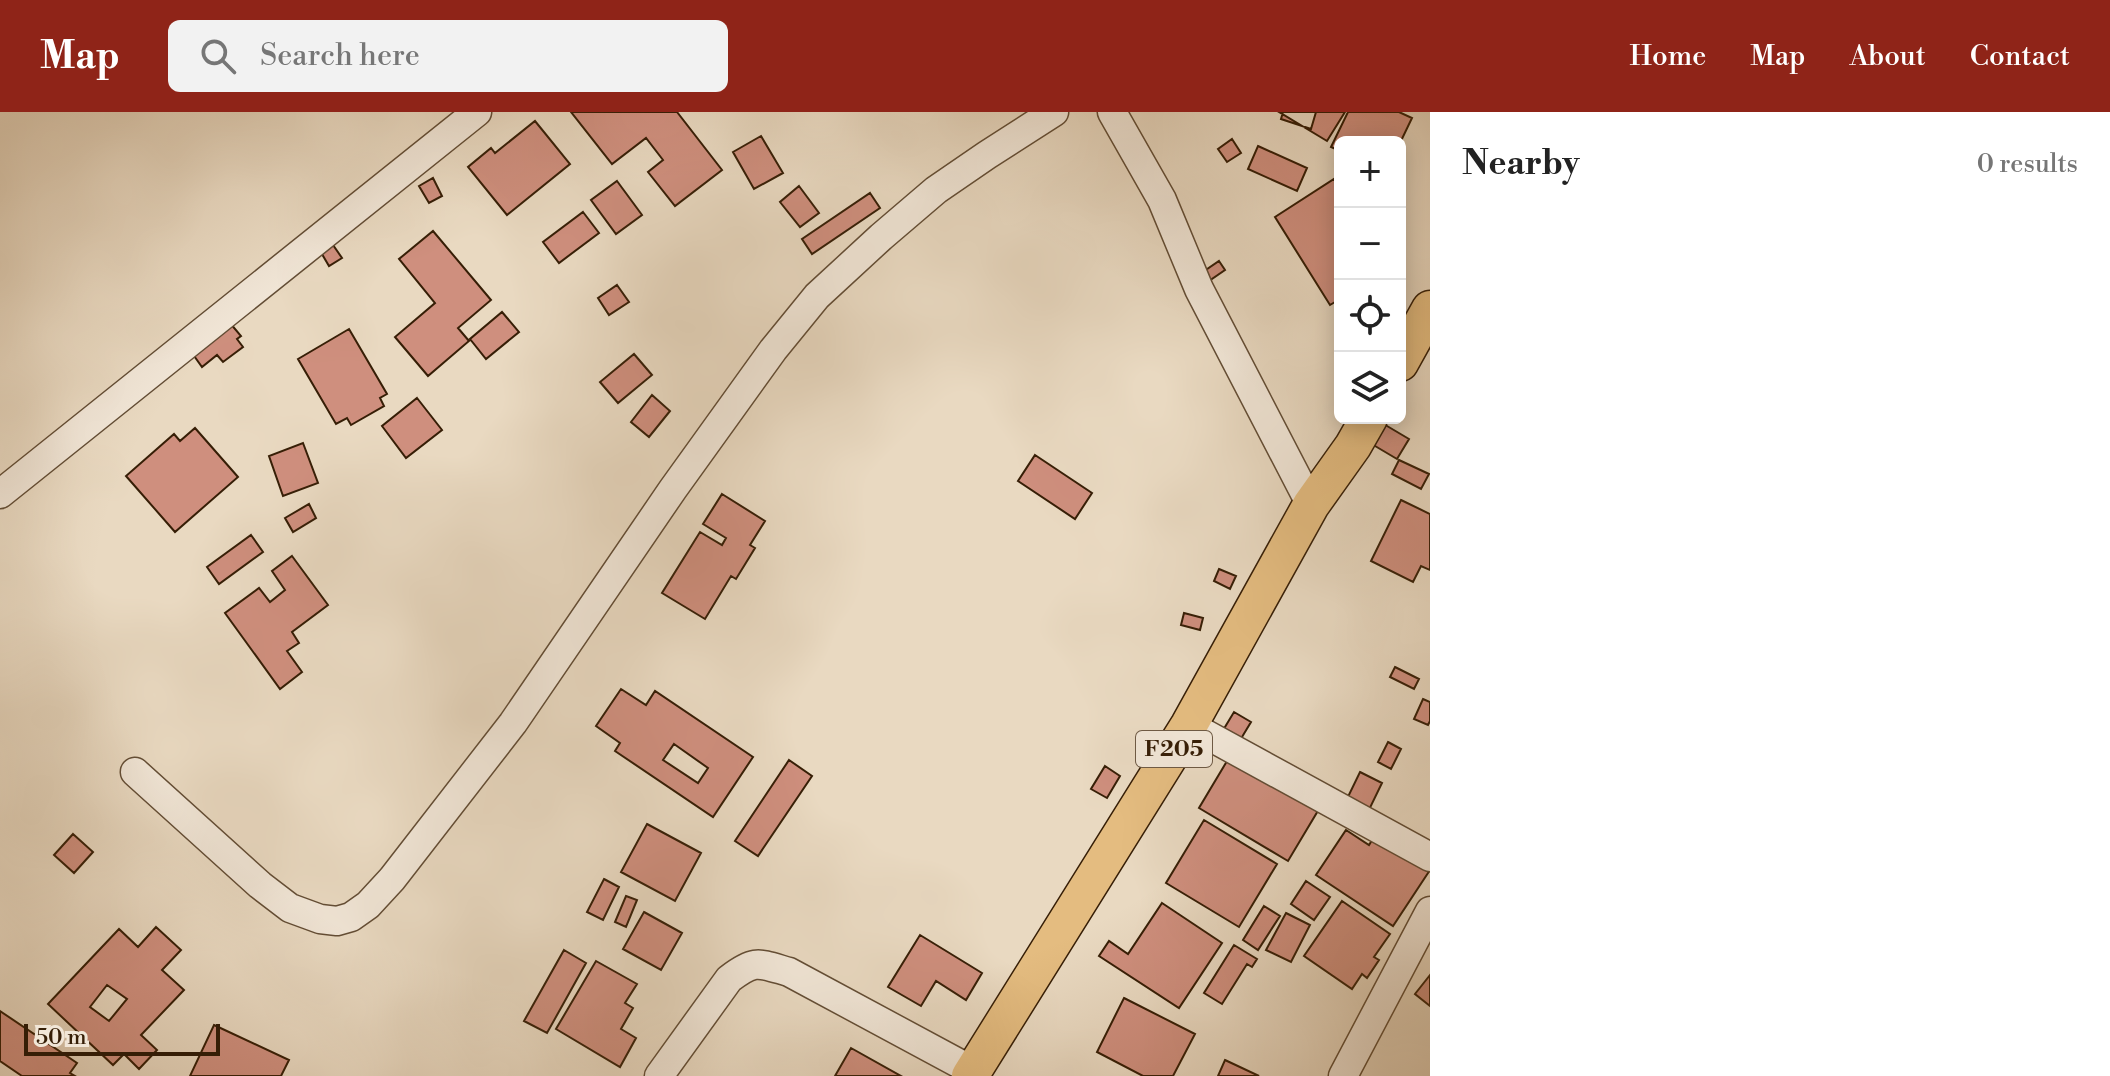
<!DOCTYPE html>
<meta charset="utf-8">
<style>
body{margin:0;font-family:"Libre Bodoni",serif;background:#f2f2f2;color:#222}
.controls{position:absolute;right:24px;top:24px;display:grid;overflow:hidden;border-radius:12px;box-shadow:0 4px 20px #0003}
.controls button{width:72px;height:72px;display:grid;place-items:center;padding:0;border:0;border-bottom:2px solid #e0e0e0;background:#fff;color:#222;font:40px sans-serif}
.scale{position:absolute;left:24px;bottom:20px;width:196px;box-sizing:border-box;padding-left:8px;border:4px solid #361e06;border-top:0;font-size:22px;line-height:28px;white-space:nowrap;color:#361e06;-webkit-text-stroke:6px #f1e6d7;paint-order:stroke}
.list{margin:0;padding:0;list-style:none}
h2{display:flex;justify-content:space-between;align-items:center;height:104px;margin:0;padding:0 32px;font-size:34px}
h2 small{font-size:26px;font-weight:400;color:#767676}
.icon{flex:none;width:44px;height:44px;fill:none;stroke:currentColor;stroke-width:2;stroke-linecap:round;stroke-linejoin:round}
.map{position:relative;flex:none;width:1430px;height:964px;overflow:hidden}
header{display:flex;align-items:center;gap:48px;box-sizing:border-box;height:112px;padding:0 40px;background:#8f2418;color:#fff}
header strong{font-size:38px}
nav{display:flex;gap:44px;margin-inline-start:auto;font-size:28px}
.search{width:560px;height:72px;background:#f2f2f2;display:flex;align-items:center;gap:20px;box-sizing:border-box;padding:0 28px;border-radius:12px;color:#767676;font-size:30px}
main{display:flex}
aside{flex:1;background:#fff}
.map>svg:first-child{display:block}
</style>
<header>
<strong>Map</strong>
<div class="search"><svg class="icon" aria-label="search" viewBox="0 0 24 24"><circle cx="10" cy="10" r="6"/><path d="M15 15l6 6"/></svg>Search here</div>
<nav><a>Home</a><a>Map</a><a>About</a><a>Contact</a></nav>
</header>
<main>
<div class="map">
<svg width="1430" height="964" viewBox="0 0 1430 964">
<rect width="100%" height="100%" fill="#e9d9c1"/>
<filter id="stains"><feTurbulence type="fractalNoise" baseFrequency=".0025" numOctaves="4"/><feColorMatrix values="0 0 0 0 .2 0 0 0 0 .09 0 0 0 0 .02 0 0 0 .5 -.17"/></filter>
<radialGradient id="worn" r=".72"><stop offset=".6" stop-color="#630" stop-opacity="0"/><stop offset="1" stop-color="#630" stop-opacity=".3"/></radialGradient>
<path fill="#cf8f7e" stroke="#361e06" stroke-width="2" fill-rule="evenodd" d="M571 0H677L722 58 675 94 648 60 663 48 646 26 612 52Z
M1279 0H1345L1327 29Z
M1283 0H1316L1311 17 1281 7Z
M1348 0H1399L1412 6 1400 31 1340 30V39L1331 35Z
M535 9 570 52 507 103 468 55 491 36 495 41Z
M761 24 783 61 754 77 733 40Z
M1232 27 1241 41 1227 50 1218 37Z
M1258 34 1307 56 1297 79 1248 57Z
M433 66 442 84 429 91 419 74Z
M1334 67 1340 77V187L1330 193 1275 105Z
M617 69 642 103 616 122 591 88Z
M799 74 819 101 800 115 780 90Z
M870 81 880 96 812 142 802 127Z
M583 100 599 121 559 151 543 130Z
M433 119 491 188 458 216 469 229 428 264 395 225 435 191 399 147Z
M331 130 342 146 329 154 319 137Z
M1219 149 1225 158 1203 173 1197 164Z
M617 173 629 190 609 203 598 186Z
M502 200 519 220 486 247 470 227Z
M230 211 241 224 237 227 243 235 223 250 217 243 202 255 192 241Z
M349 217 387 282 380 286 384 294 351 313 347 306 336 312 298 247Z
M634 242 652 263 618 291 600 270Z
M652 283 670 299 649 325 631 310Z
M417 286 442 318 406 346 382 314Z
M1382 311 1409 327 1397 347 1370 331Z
M195 316 238 365 175 420 126 364 174 322 180 329Z
M303 331 318 371 283 384 269 344Z
M1035 343 1092 381 1075 407 1018 369Z
M1399 348 1429 362 1421 377 1392 362Z
M722 382 765 409 750 433 755 436 736 467 731 464 705 507 662 481 700 420 722 433 726 426 703 412Z
M1401 388 1430 402V458L1421 454 1413 470 1371 449Z
M309 392 316 406 293 420 285 406Z
M251 423 263 440 219 472 207 455Z
M292 444 328 493 292 520 299 531 287 539 302 560 280 577 225 501 259 476 270 490 285 478 272 459Z
M1219 457 1236 464 1230 477 1214 469Z
M1184 501 1203 506 1200 518 1181 513Z
M1395 555 1419 567 1414 577 1390 565Z
M621 577 646 593 655 579 753 645 713 705 615 639 620 631 596 614ZM674 632 708 656 698 671 663 648Z
M1423 587 1430 590V609L1428 613 1414 607Z
M1234 600 1251 610 1239 630 1222 620Z
M1388 630 1401 637 1391 657 1378 650Z
M1230 644 1319 697 1288 749 1199 696Z
M789 648 812 664 758 744 735 729Z
M1105 654 1120 664 1107 686 1091 677Z
M1360 660 1382 671 1366 704 1344 693Z
M1204 708 1277 752 1239 815 1166 771Z
M647 712 701 741 675 789 621 760Z
M1346 718 1369 733 1376 722 1430 758 1393 814 1316 763Z
M73 722 93 740 74 761 54 743Z
M604 767 619 775 603 808 587 800Z
M1306 769 1330 785 1314 808 1291 792Z
M626 784 637 788 626 815 615 810Z
M1342 789 1390 822 1374 845 1379 848 1367 866 1362 862 1352 877 1304 844Z
M1162 791 1222 831 1179 896 1099 844 1109 829 1128 842Z
M1264 794 1280 804 1258 838 1243 828Z
M644 800 682 821 661 858 623 837Z
M1286 801 1310 813 1291 850 1266 838Z
M156 815 181 838 162 858 184 878 141 923 157 938 139 957 124 942 113 953 48 892 119 817 138 835ZM107 873 127 887 109 909 90 895Z
M920 823 982 861 966 888 936 869 921 894 888 875Z
M1234 833 1257 847 1252 855 1247 852 1222 892 1204 881Z
M564 838 586 851 547 921 524 909Z
M596 849 637 872 625 891 633 896 621 917 636 926 620 955 556 917Z
M1430 863V894L1415 882Z
M1124 886 1195 922 1173 964H1143L1097 940Z
M0 899 77 951 70 961 75 964H22L0 949Z
M214 913 289 948 281 964H190Z
M851 936 901 964H835Z
M1225 948 1259 964H1218Z"/>
<g fill="none" stroke-linecap="round" stroke-linejoin="round">
<g stroke="#634d35" stroke-width="31">
<path id="minor" d="M1112 0 1162 88 1199 177 1311 393
M0 382 477 0
M1189 613 1430 745
M135 660 260 773 290 796 320 807 337 809 351 805 368 793 392 767 513 611 673 377 773 238 817 184 881 125 936 78 987 43 1054 0
M659 964 729 867C755 847 758 851 789 860L973 959
M1343 964 1430 799"/>
</g>
<g stroke="#361e06" stroke-width="39">
<path id="major" d="M1400 251 1430 197
M970 964 1189 613 1311 393 1353 334 1369 306"/>
</g>
<use href="#minor" stroke="#f1e6d7" stroke-width="28"/>
<use href="#major" stroke="#e4bc80" stroke-width="36"/>
</g>
<g text-anchor="middle" dominant-baseline="central" stroke-width="6" stroke-linejoin="round" paint-order="stroke">
<rect fill="#f1e6d7" stroke="#6e5a45" stroke-width="2" x="1136" y="619" width="76" height="36" rx="6"/>
<g font-size="22" font-weight="bold" fill="#361e06">
<text x="1174" y="637">F205</text>
</g>
</g>
<rect width="100%" height="100%" filter="url(#stains)"/>
<rect width="100%" height="100%" fill="url(#worn)"/>
</svg>
<div class="controls">
<button>+</button>
<button>−</button>
<button><svg class="icon" aria-label="locate" viewBox="0 0 24 24"><circle cx="12" cy="12" r="6"/><path d="M12 2v4M12 18v4M2 12h4M18 12h4"/></svg></button>
<button><svg class="icon" aria-label="layers" viewBox="0 0 24 24"><path d="M12 4l9 5-9 5-9-5zM3 14l9 5 9-5"/></svg></button>
</div>
<div class="scale">50 m</div>
</div>
<aside>
<h2>Nearby<small>0 results</small></h2>
<ul class="list">
</ul>
</aside>
</main>
